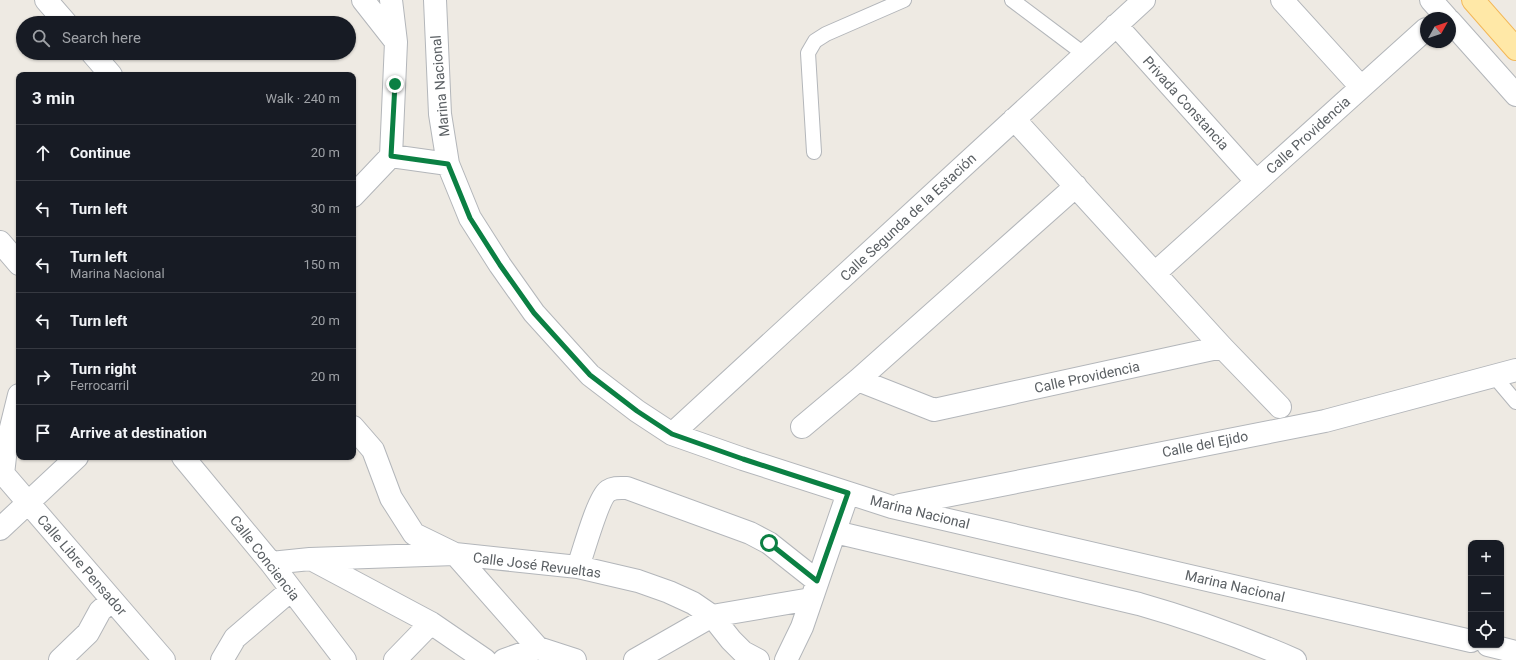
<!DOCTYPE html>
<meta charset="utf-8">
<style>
body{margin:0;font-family:Roboto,sans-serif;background:#242831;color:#f1f3f6}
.controls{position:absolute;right:12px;bottom:12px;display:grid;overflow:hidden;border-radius:8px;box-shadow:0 1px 3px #0004}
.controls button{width:36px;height:36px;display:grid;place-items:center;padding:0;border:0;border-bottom:1px solid #363941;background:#171b24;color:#f1f3f6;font:20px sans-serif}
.compass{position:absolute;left:1420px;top:12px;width:36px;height:36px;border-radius:50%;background:#171b24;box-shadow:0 1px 3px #0004;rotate:50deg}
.stop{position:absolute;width:12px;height:12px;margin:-9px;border:3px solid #0b8043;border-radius:50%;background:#fff}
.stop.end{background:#0b8043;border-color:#fff;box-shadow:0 1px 4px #0008}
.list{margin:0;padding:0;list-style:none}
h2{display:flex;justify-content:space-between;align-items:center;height:52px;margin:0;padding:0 16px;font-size:17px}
h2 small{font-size:13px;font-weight:400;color:#9ea1a6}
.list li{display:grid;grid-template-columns:26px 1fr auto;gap:12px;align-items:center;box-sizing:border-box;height:56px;padding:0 16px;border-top:1px solid #363941}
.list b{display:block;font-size:15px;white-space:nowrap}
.list p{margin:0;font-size:13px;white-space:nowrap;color:#9ea1a6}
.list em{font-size:13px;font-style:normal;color:#9ea1a6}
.icon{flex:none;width:22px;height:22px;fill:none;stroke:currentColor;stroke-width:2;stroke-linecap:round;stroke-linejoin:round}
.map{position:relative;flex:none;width:1516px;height:660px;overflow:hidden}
.search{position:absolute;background:#171b24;box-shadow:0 1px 3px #0004;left:16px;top:16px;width:340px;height:44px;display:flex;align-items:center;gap:10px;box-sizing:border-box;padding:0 14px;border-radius:22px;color:#9ea1a6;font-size:15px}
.panel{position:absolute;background:#171b24;box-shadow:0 1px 3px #0004;left:16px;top:72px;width:340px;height:388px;border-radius:8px}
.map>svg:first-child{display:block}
</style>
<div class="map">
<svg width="1516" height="660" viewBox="0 0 1516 660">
<rect width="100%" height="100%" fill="#eeeae3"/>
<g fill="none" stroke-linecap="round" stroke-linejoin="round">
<g stroke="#b3b6ba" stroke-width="16">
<path id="service" d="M1012 0 1084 54
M814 152 808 53 815 41 826 34 904 0
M1494 376 1516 402"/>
</g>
<g stroke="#b3b6ba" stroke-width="24">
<path id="minor" d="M46 0 66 23
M363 0 396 42
M391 0 396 42 391 156
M435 0 440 114 448 164 470 218 500 265 534 313 590 375 637 411 672 434 743 459 892 507 1471 641
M1282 0 1361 87
M1116 25 1256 181
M92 53 111 75
M1014 119 1222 347 1280 407
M391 156 448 164
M353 196 391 156
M0 242 19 264
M1155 273 1426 29
M858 380 934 410 1222 347
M353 427 373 450 391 498 414 534 455 554 538 648 575 660
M802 427 858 380 1076 186
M672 434 1144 0
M183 457 271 563 345 660
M0 470 164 660
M3 474 6 448 19 395
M900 505 1325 421 1516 370
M0 529 77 457
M835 532 1139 604C1192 619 1244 638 1295 660
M311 559 431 623 485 660
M271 563 310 559 455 554 578 567 638 581 669 592 693 603 712 616 731 640 743 652 758 660
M578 567C583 553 598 498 608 491 614 487 620 488 627 488L750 533 769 543 817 581
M1488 645 1516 652
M60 660 88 633 100 611 112 600
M222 660 235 638 291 590
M395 660 431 623
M504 660 538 648
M635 660 712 616 811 599
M786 660 802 627 848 493"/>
</g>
<g stroke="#b3b6ba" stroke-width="24">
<path id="tertiary" d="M1431 0 1447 18
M1450 21 1516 95"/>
</g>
<g stroke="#f3b757" stroke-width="24">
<path id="primary" d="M1473 0 1516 49"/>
</g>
<use href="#service" stroke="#fff" stroke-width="14"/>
<use href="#minor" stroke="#fff" stroke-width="22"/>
<use href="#tertiary" stroke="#fff" stroke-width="22"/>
<use href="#primary" stroke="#ffe8a7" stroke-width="22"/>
</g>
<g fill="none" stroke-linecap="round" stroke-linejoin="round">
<path stroke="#0b8043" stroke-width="5" d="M395 84 391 156 448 164 470 218 500 265 534 313 590 375 637 411 672 434 743 459 848 493 817 581 769 543"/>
</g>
<g text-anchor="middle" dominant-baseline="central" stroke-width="4" stroke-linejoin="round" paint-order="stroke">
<g font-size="14" fill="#5b6064" stroke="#fff">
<text transform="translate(440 86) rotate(-95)">Marina Nacional</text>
<text transform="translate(1186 103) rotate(48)">Privada Constancia</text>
<text transform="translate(1308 135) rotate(-42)">Calle Providencia</text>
<text transform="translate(908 217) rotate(-43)">Calle Segunda de la Estación</text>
<text transform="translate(1087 377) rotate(-12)">Calle Providencia</text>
<text transform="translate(1205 444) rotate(-11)">Calle del Ejido</text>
<text transform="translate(920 512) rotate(14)">Marina Nacional</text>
<text transform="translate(265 558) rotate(52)">Calle Conciencia</text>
<text transform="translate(82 565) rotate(49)">Calle Libre Pensador</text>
<text transform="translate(537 565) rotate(7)">Calle José Revueltas</text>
<text transform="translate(1235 586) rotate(13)">Marina Nacional</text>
</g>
</g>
</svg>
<div class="controls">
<button>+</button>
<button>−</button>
<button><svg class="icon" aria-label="locate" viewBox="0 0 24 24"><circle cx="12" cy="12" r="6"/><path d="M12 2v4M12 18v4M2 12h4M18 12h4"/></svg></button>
</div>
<svg class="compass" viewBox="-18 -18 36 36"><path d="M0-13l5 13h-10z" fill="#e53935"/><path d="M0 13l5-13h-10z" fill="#9ea1a6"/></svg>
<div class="stop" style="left:769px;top:543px"></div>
<div class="stop end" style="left:395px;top:84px"></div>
<div class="search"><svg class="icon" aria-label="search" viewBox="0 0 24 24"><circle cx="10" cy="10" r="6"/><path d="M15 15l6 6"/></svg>Search here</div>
<section class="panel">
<h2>3 min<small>Walk · 240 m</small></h2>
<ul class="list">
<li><svg class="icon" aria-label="ahead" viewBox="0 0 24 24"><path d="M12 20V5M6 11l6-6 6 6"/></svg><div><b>Continue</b></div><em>20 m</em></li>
<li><svg class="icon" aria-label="left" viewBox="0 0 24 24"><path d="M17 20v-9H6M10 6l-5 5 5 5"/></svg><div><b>Turn left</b></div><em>30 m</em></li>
<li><svg class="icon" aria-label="left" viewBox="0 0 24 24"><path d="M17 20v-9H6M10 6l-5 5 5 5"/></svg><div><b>Turn left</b><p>Marina Nacional</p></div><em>150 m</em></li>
<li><svg class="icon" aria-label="left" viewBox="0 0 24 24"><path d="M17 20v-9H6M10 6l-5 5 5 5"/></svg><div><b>Turn left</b></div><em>20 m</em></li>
<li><svg class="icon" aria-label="right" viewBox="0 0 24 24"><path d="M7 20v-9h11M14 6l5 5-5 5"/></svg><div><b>Turn right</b><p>Ferrocarril</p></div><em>20 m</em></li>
<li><svg class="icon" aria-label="arrive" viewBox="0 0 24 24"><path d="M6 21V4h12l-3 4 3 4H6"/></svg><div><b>Arrive at destination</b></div></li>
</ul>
</section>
</div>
